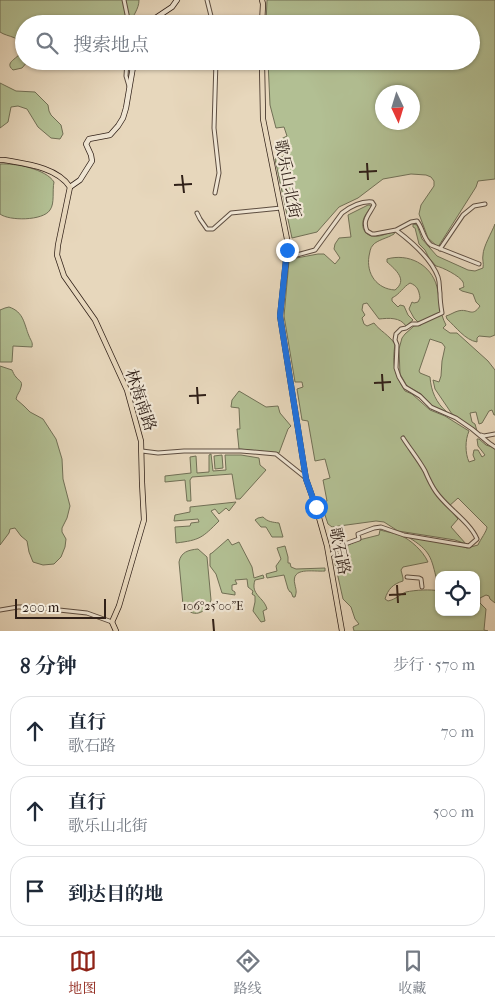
<!DOCTYPE html>
<html lang="zh">
<meta charset="utf-8">
<style>
body{margin:0;font-family:"IM FELL French Canon","Noto Serif SC",serif;background:#f6f6f7;color:#1f2937}
.controls{position:absolute;right:15px;bottom:15px;display:grid;overflow:hidden;border-radius:10px;box-shadow:0 1px 4px #0004}
.controls button{width:45px;height:45px;display:grid;place-items:center;padding:0;border:0;border-bottom:1px solid #e0e1e3;background:#fff;color:#1f2937;font:25px sans-serif}
.compass{position:absolute;left:375px;top:85px;width:45px;height:45px;border-radius:50%;background:#fff;box-shadow:0 1px 4px #0004;rotate:176deg}
.scale{position:absolute;left:15px;bottom:12px;width:91px;box-sizing:border-box;padding-left:5px;border:2px solid #302018;border-top:0;font-size:14px;line-height:18px;white-space:nowrap;color:#302018;-webkit-text-stroke:4px #efe5d3;paint-order:stroke}
.stop{position:absolute;width:15px;height:15px;margin:-11px;border:4px solid #1a73e8;border-radius:50%;background:#fff}
.stop.end{background:#1a73e8;border-color:#fff;box-shadow:0 1px 5px #0008}
.list{margin:0;padding:0;list-style:none}
h2{display:flex;justify-content:space-between;align-items:center;height:65px;margin:0;padding:0 20px;font-size:21px}
h2 small{font-size:16px;font-weight:400;color:#747a83}
.list li{display:grid;grid-template-columns:32px 1fr auto;gap:15px;align-items:center;box-sizing:border-box;height:70px;margin:0 10px 10px;padding:0 10px;border:1px solid #e0e1e3;border-radius:20px}
.list b{display:block;font-size:19px;white-space:nowrap}
.list p{margin:0;font-size:16px;white-space:nowrap;color:#747a83}
.list em{font-size:16px;font-style:normal;color:#747a83}
.icon{flex:none;width:28px;height:28px;fill:none;stroke:currentColor;stroke-width:2;stroke-linecap:round;stroke-linejoin:round}
.map{position:relative;flex:none;width:495px;height:631px;overflow:hidden}
.search{position:absolute;background:#fff;box-shadow:0 1px 4px #0004;left:15px;right:15px;top:15px;height:55px;display:flex;align-items:center;gap:12px;box-sizing:border-box;padding:0 18px;border-radius:28px;color:#747a83;font-size:19px}
.sheet{height:305px;background:#fff}
nav{display:flex;justify-content:space-around;align-items:center;box-sizing:border-box;height:70px;border-top:1px solid #e0e1e3;background:#fff;font-size:14px;color:#747a83}
nav a{display:grid;justify-items:center;gap:2px}
nav .on{color:#8f2418}
.map>svg:first-child{display:block}
</style>
<div class="map">
<svg width="495" height="631" viewBox="0 0 495 631">
<rect width="100%" height="100%" fill="#e7d7bc"/>
<filter id="stains"><feTurbulence type="fractalNoise" baseFrequency=".004" numOctaves="4"/><feColorMatrix values="0 0 0 0 .2 0 0 0 0 .09 0 0 0 0 .02 0 0 0 .5 -.17"/></filter>
<radialGradient id="worn" r=".72"><stop offset=".6" stop-color="#630" stop-opacity="0"/><stop offset="1" stop-color="#630" stop-opacity=".3"/></radialGradient>
<path fill="#b2bf93" stroke="#717056" fill-rule="evenodd" d="M0 0H139C139 9 133 15 130 24H24V61H28L22 68 13 70C2 61 23 58 23 47 23 37 7 37 0 32Z
M267 0H495V179L478 181 476 187 438 247 428 238 419 214 421 205 434 186V181L431 177 426 175 411 174 383 179 358 198 339 207 317 232 292 238 275 159 284 156 281 139 287 136 284 127 276 128 270 105 268 61H471V24H266ZM382 92H412V122H382Z
M0 83 16 91 35 92 48 105 49 111 51 115 61 125 63 134 60 139 51 138 38 127 27 109 18 106 11 107 8 122 0 128Z
M0 164C15 163 46 169 54 182 52 191 55 203 50 210 43 221 9 221 0 214Z
M368 205H370L371 207C368 211 364 216 363 221 361 232 369 238 379 236 385 235 389 232 395 232L394 234C388 238 377 240 373 245 370 248 370 252 369 256 366 274 377 289 395 290 408 280 396 270 387 262V259C408 253 431 264 437 287 440 300 439 312 446 325L443 328 450 333H457L488 361 495 370V415H494L492 410 489 411 482 423 479 424 476 412 470 413 472 422 475 424 477 431 452 414 435 389 433 380 439 382 441 376 442 361 445 347 442 343 430 339 419 371 420 373 430 377C431 391 436 403 447 412L432 406 421 394 407 386 400 374 399 349 402 338 405 334 414 326 421 325 414 318 409 309 412 302 414 303 418 302 420 298C419 291 418 286 410 283 403 287 400 294 392 298V301L398 307 400 305 404 306 408 315 413 320 406 326C400 317 389 318 379 319L367 303 363 304 362 310 365 315 362 318 364 324 367 326 374 323C380 331 389 335 395 344 392 365 394 373 405 391L412 394 430 410 445 416 469 431C465 440 465 453 469 462L475 460 473 455 474 450H478L482 457 485 455 478 446 477 439H479L486 445 495 448V603L490 599 489 596 486 595 480 598V603L486 609 484 630 488 631H354L353 627 359 624 355 619 351 607 343 599 334 559 344 547 359 540 379 535 380 530C387 532 394 533 400 535 411 540 423 551 428 562L403 567 401 570 403 578V581C393 584 388 589 385 599L388 601C397 599 400 594 406 592 415 590 431 589 439 591V612H476V575H439V582L437 581C431 557 431 551 408 537L456 544 467 548 478 545C480 540 487 531 487 527L458 498 448 507 458 519 451 527 466 544 455 540 398 531 384 522 376 521 332 527 328 524 321 503 327 501 323 480 330 478 325 459 315 461 308 421 302 420 297 389 303 387 302 382H295L284 316 289 261 291 259 318 254H324L335 264 340 258 334 249 335 244 339 238 351 237 348 215Z
M413 224 417 225 422 239 437 256 468 270 475 271 483 268C484 263 482 259 483 255 483 247 492 232 495 224V335L490 337 479 336 477 338V342C465 340 456 327 447 319L446 316C450 315 454 312 458 311 469 308 472 318 480 306L476 302 473 294 462 291 459 289 464 287C463 285 464 284 463 282 460 276 442 267 436 266L429 258 425 250 419 244 415 228 413 227Z
M9 307C24 312 24 324 29 336 31 341 33 342 32 347L13 346 12 362H0V310L5 308Z
M0 366 12 370C13 372 14 375 16 377 19 381 23 381 21 387 20 392 17 394 16 399L24 406 30 412 43 419 56 439 62 459 63 479 70 506 67 518 62 528V532L66 539 65 547 61 557 54 564 43 565 33 562 29 552 27 541 21 536 15 528 10 529 9 533 0 545Z
M239 391 266 407 278 406 280 413 291 426 288 429 279 453 239 449 237 429H240L239 408 231 407 232 400Z
M211 454 213 471 226 470 225 455H241L259 458 260 465 266 470 240 499H236L232 474 192 477 190 480 191 501H187L185 480 165 482V476L191 473 190 457 196 456 197 473 209 472V455Z
M222 455 223 468 215 469 214 456Z
M236 502 229 511 226 508 219 514 215 509 211 511 219 521C202 538 200 540 176 543L175 527 190 526 191 523 199 522 198 519 174 521 175 515 190 512V507Z
M263 517C268 522 272 522 279 523L283 537H272L266 527H261L255 520 258 518Z
M228 539 232 545 239 542 252 567 254 578 263 575 264 578 255 580C250 595 264 597 267 609L263 611 265 621 261 622 253 611 255 602V596L252 594 253 591 248 587 247 579 235 580 237 584 232 585V590L235 592V595L222 593 216 574 210 566V554L212 553Z
M285 546 288 557V563H290L291 567 296 569 325 568V571C313 572 290 566 295 585 296 590 297 591 295 597H293L291 592H290L288 589 284 575 267 578 266 574 277 571 276 566 281 559 277 548Z
M198 549 207 557 211 600C206 614 192 619 183 605L179 562C181 552 188 550 198 549Z"/>
<g fill="none" stroke-linecap="round" stroke-linejoin="round">
<g stroke="#5e4e41" stroke-width="5">
<path id="minor" d="M124 0 129 24
M207 0 213 24
M127 61 126 76 129 86
M215 193 219 173 214 128 216 61
M197 213 200 219 207 229H213L231 213 281 208
M396 230 411 222 417 221C423 228 423 239 431 245L479 264
M440 249 463 215 474 206 485 204
M286 258 315 250 342 213C350 207 362 201 372 202L374 205C369 215 362 220 367 231L372 234H375L396 230C412 242 431 258 438 277 440 283 439 288 440 293 440 300 441 307 442 313L418 324H412L406 328 401 329 396 334 395 340 397 345 396 368 399 377 405 387 420 396 431 407 456 418 472 429 489 443 495 447
M481 435 484 436 495 434
M142 451 158 453 184 451H241L276 454 306 478
M329 556 342 545 359 539 358 534 374 528 381 527 404 535 469 546 477 539C470 522 447 508 436 492 431 485 428 478 425 471 419 460 410 449 403 438
M407 577 419 578 421 579 422 587
M0 610 18 607H31L87 613 112 622"/>
</g>
<g stroke="#302018" stroke-width="6">
<path id="secondary" d="M149 24 154 19 172 7 177 0
M70 187 80 180 92 161 91 155 86 144 89 139 110 135 118 126 123 118 126 108 134 61"/>
</g>
<g stroke="#302018" stroke-width="6">
<path id="primary" d="M262 0 263 4 262 24
M262 61 263 119 287 239V250L280 316 306 479 316 507 327 546 342 631
M0 160H4C26 164 57 167 70 187L58 245 57 255 64 276 95 320 127 390 141 441 142 482 144 520 119 606 112 622 116 631"/>
</g>
<use href="#minor" stroke="#efe5d3" stroke-width="3"/>
<use href="#secondary" stroke="#efe5d3" stroke-width="4.5"/>
<use href="#primary" stroke="#e7d7bc" stroke-width="4.5"/>
</g>
<g fill="none" stroke-linecap="round" stroke-linejoin="round">
<path stroke="#1a73e8" stroke-width="6" d="M287 250 280 316 306 479 316 507"/>
</g>
<path fill="none" stroke="#302018" stroke-width="2" d="M367 163 368 180M359 172 377 171M182 175 184 193M174 185 192 184M382 374 383 391M374 383 391 382M197 387 198 404M189 396 206 395M397 585 398 603M389 595 406 594M213 619 214 631"/>
<g text-anchor="middle" dominant-baseline="central" stroke-width="4.5" stroke-linejoin="round" paint-order="stroke">
<g font-size="16" fill="#302018" stroke="#efe5d3">
<text transform="translate(288 179) rotate(79)">歌乐山北街</text>
<text transform="translate(141 400) rotate(71)">林海南路</text>
<text transform="translate(340 551) rotate(78)">歌石路</text>
</g>
</g>
<g font-size="12" text-anchor="middle" fill="#302018" stroke="#efe5d3" stroke-width="4.5" stroke-linejoin="round" paint-order="stroke">
<text x="213" y="610">106°25'00"E</text>
</g>
<rect width="100%" height="100%" filter="url(#stains)"/>
<rect width="100%" height="100%" fill="url(#worn)"/>
</svg>
<div class="controls">
<button><svg class="icon" aria-label="locate" viewBox="0 0 24 24"><circle cx="12" cy="12" r="6"/><path d="M12 2v4M12 18v4M2 12h4M18 12h4"/></svg></button>
</div>
<svg class="compass" viewBox="-18 -18 36 36"><path d="M0-13l5 13h-10z" fill="#e53935"/><path d="M0 13l5-13h-10z" fill="#747a83"/></svg>
<div class="scale">200 m</div>
<div class="stop" style="left:316px;top:507px"></div>
<div class="stop end" style="left:287px;top:250px"></div>
<div class="search"><svg class="icon" aria-label="search" viewBox="0 0 24 24"><circle cx="10" cy="10" r="6"/><path d="M15 15l6 6"/></svg>搜索地点</div>
</div>
<section class="sheet">
<h2>8 分钟<small>步行 · 570 m</small></h2>
<ul class="list">
<li><svg class="icon" aria-label="ahead" viewBox="0 0 24 24"><path d="M12 20V5M6 11l6-6 6 6"/></svg><div><b>直行</b><p>歌石路</p></div><em>70 m</em></li>
<li><svg class="icon" aria-label="ahead" viewBox="0 0 24 24"><path d="M12 20V5M6 11l6-6 6 6"/></svg><div><b>直行</b><p>歌乐山北街</p></div><em>500 m</em></li>
<li><svg class="icon" aria-label="arrive" viewBox="0 0 24 24"><path d="M6 21V4h12l-3 4 3 4H6"/></svg><div><b>到达目的地</b></div></li>
</ul>
</section>
<nav>
<a class="on"><svg class="icon" aria-label="map" viewBox="0 0 24 24"><path d="M3 6l6-2 6 2 6-2v14l-6 2-6-2-6 2zM9 4v14M15 6v14"/></svg>地图</a>
<a><svg class="icon" aria-label="directions" viewBox="0 0 24 24"><path d="M12 3l9 9-9 9-9-9zM9 14v-3h6M13 9l2 2-2 2"/></svg>路线</a>
<a><svg class="icon" aria-label="saved" viewBox="0 0 24 24"><path d="M7 4h10v16l-5-4-5 4z"/></svg>收藏</a>
</nav>
